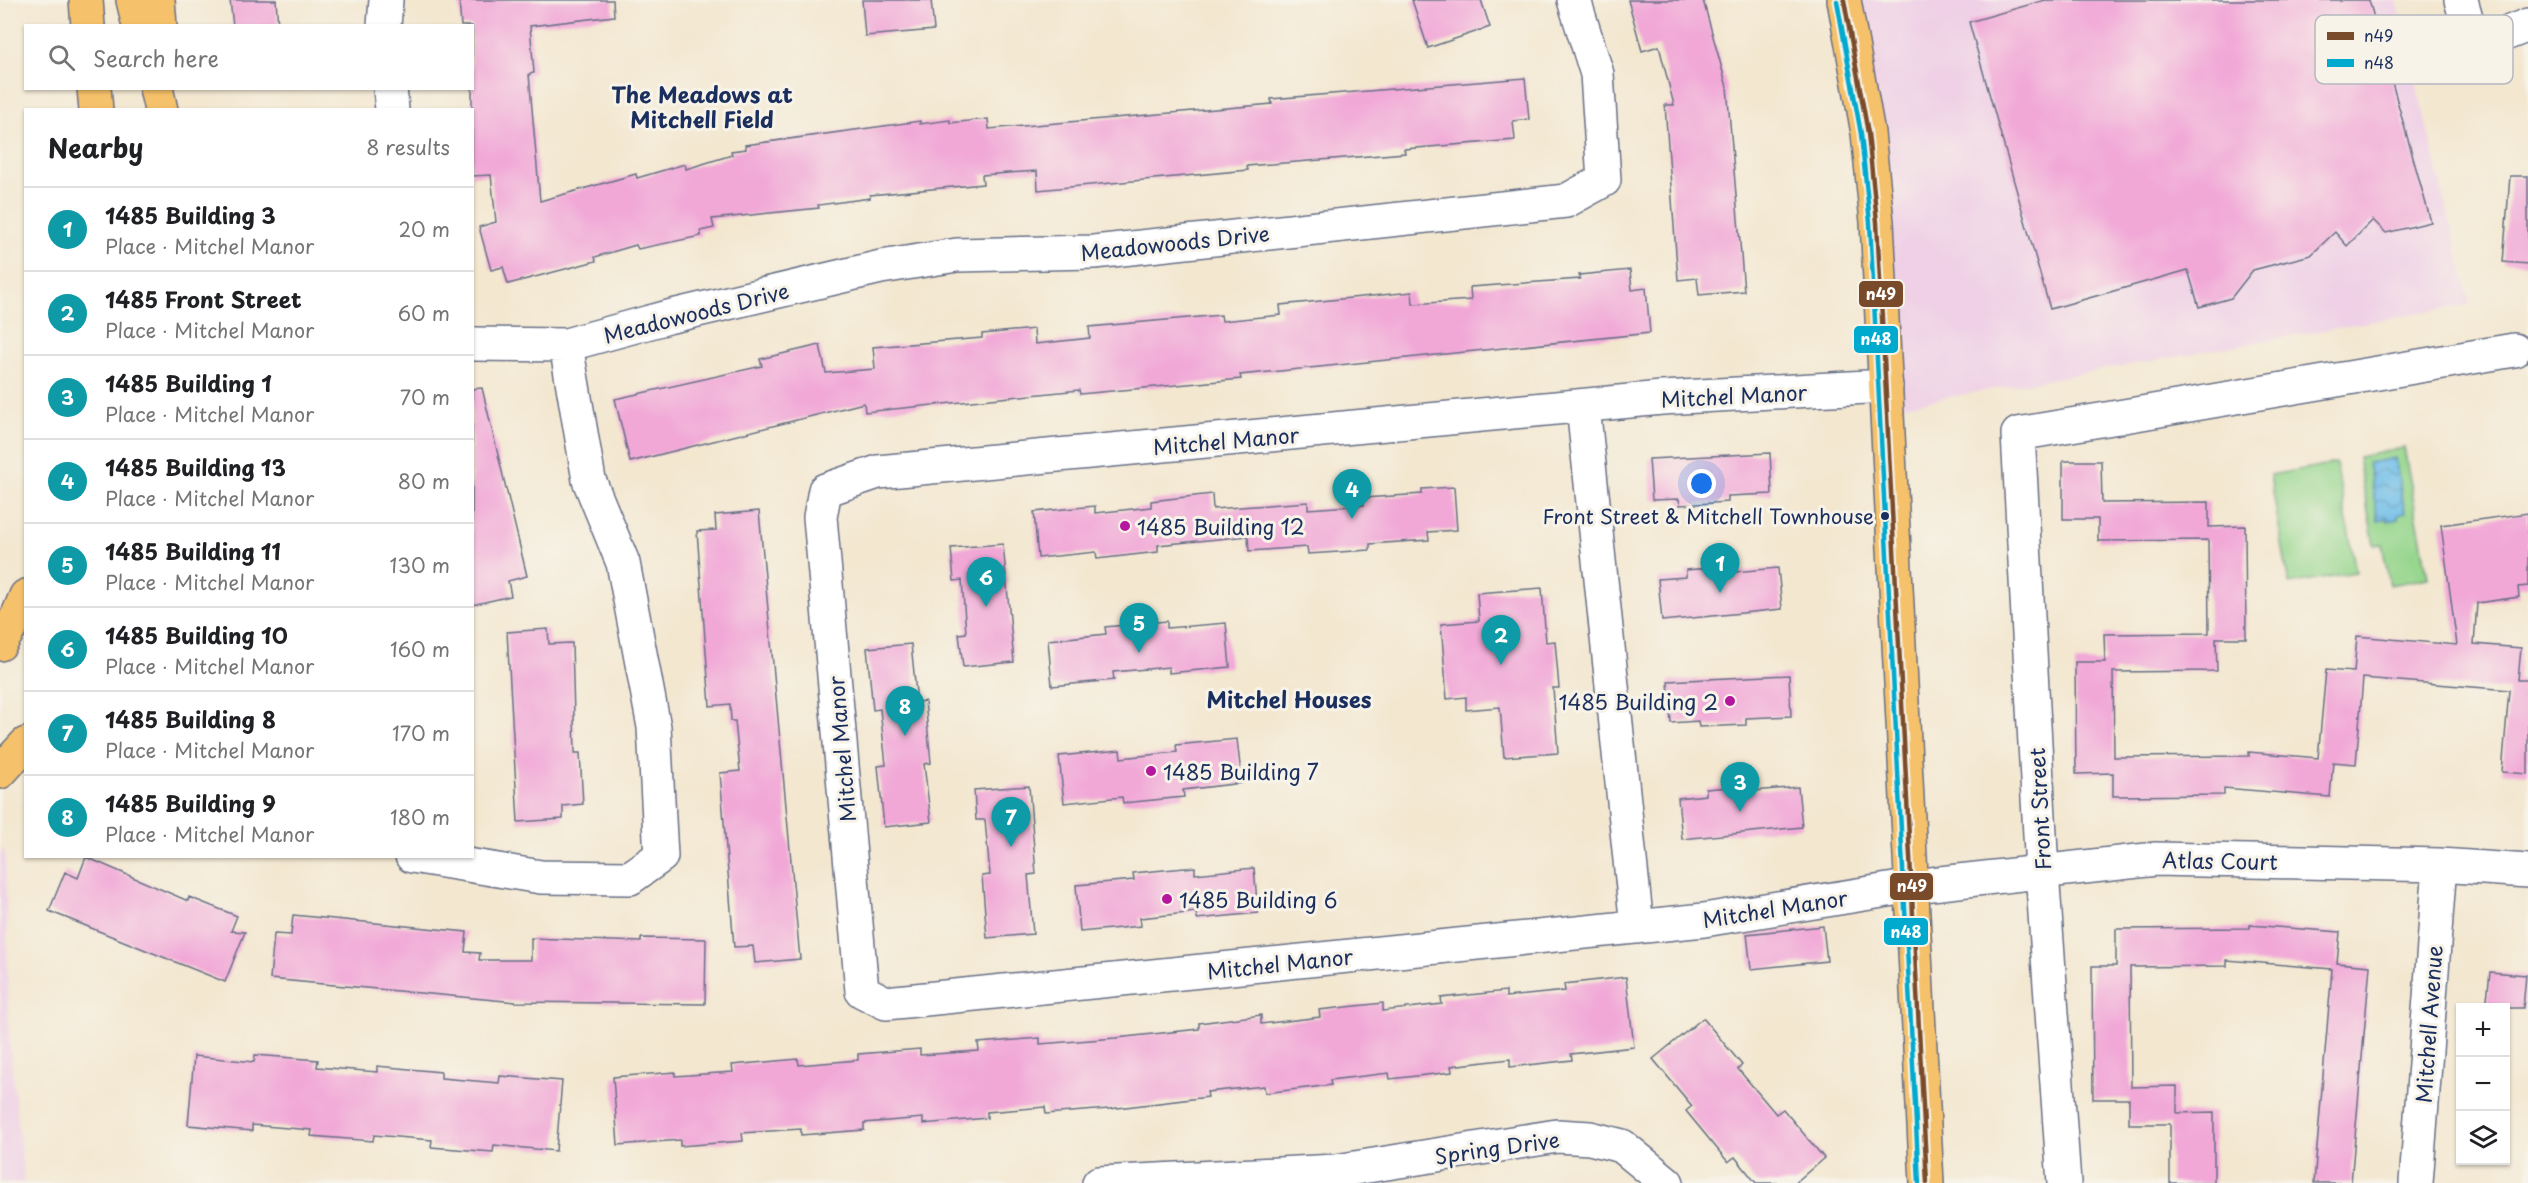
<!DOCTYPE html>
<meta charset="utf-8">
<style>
body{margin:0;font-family:"Playpen Sans",sans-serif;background:#f6f6f6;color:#202124}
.controls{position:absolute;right:18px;bottom:18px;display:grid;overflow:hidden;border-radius:0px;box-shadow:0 2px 4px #0004}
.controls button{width:54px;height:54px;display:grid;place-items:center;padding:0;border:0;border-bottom:2px solid #e0e0e0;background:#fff;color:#202124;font:30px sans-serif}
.you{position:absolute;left:1702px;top:484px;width:21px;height:21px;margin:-15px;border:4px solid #fff;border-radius:50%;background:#1a73e8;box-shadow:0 0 0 9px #1a73e833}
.badge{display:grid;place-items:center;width:39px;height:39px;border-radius:50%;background:#b5179e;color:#fff;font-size:20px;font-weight:700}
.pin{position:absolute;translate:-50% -50px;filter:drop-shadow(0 2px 3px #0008)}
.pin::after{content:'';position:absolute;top:32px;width:21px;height:18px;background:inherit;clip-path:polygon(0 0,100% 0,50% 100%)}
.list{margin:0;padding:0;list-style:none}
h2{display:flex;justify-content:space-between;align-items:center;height:78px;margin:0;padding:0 24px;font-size:26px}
h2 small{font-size:20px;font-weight:400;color:#757577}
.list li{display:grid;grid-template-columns:39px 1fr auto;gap:18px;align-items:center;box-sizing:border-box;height:84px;padding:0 24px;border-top:2px solid #e0e0e0}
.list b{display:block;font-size:22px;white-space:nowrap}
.list p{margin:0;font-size:20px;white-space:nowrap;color:#757577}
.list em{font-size:20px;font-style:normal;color:#757577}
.icon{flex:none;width:33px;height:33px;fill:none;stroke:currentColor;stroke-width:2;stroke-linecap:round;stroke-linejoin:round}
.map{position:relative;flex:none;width:2528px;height:1183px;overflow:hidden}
.search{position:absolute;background:#fff;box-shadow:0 2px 4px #0004;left:24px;top:24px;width:450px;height:66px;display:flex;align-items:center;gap:15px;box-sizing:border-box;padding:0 21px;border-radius:0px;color:#757577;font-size:22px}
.panel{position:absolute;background:#fff;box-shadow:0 2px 4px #0004;left:24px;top:108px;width:450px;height:750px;border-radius:0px}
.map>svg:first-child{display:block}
</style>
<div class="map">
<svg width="2528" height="1183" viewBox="0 0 2528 1183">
<defs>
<pattern id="water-waves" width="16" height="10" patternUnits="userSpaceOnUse" patternTransform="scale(1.5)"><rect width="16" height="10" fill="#6dbde8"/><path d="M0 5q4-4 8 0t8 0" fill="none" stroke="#599abf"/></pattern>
</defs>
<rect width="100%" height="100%" fill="#f7f3e8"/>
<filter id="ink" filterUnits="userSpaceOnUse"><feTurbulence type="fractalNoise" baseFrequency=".0167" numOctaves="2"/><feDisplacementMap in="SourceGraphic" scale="12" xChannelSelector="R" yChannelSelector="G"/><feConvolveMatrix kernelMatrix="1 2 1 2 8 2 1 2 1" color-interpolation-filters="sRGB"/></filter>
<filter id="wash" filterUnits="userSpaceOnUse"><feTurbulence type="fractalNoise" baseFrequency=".008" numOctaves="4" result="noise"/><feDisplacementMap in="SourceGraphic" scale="24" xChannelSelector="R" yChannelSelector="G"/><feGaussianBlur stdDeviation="1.35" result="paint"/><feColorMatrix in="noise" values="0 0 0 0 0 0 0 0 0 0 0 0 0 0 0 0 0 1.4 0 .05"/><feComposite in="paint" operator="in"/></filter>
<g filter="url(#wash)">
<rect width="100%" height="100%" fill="#f3e7d0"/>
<path fill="#efd0e6" d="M1842 0H2396L2470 304 1888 408Z
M5 848 9 1038 24 1183H0V853Z"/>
<path fill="#96d68d" stroke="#588276" stroke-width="1.5" d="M2404 448 2428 578 2390 585 2382 544 2374 545 2358 457Z
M2336 463 2356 572 2289 584 2270 475Z"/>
<path fill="url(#water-waves)" stroke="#4476a3" stroke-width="1.5" d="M2395 458 2405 513 2398 515V519L2387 521 2386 518 2378 520 2368 463Z"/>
<g id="blocks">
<path fill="#f1a8d7" d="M230 0H276L278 26H233Z
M459 0H613L614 16 530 26 534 73 529 74 540 201 636 174 637 178 685 164 686 169 732 155 731 151 746 149 745 145 920 121V124L950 120V123L988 119 989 129 1272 104 1271 99 1525 78 1529 119 1513 121 1515 140 1404 149 1405 153 1247 166 1248 170 1038 190 1037 171 982 175 983 184 870 195V198L818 205 819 208 712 219 714 228 700 231 701 236 638 249 636 245 595 257 596 261 508 284 503 267 491 270 479 227 496 222 491 175 472 176V26H461Z
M862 0H931L934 30 865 36Z
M1412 0H1481L1490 27 1428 48Z
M1628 0H1703L1727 87 1744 291 1699 295 1697 278 1678 280 1665 105H1674L1659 46 1642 51Z
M2045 0H2369L2431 222 2386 233 2373 220 2347 246 2335 232 2311 255 2253 270 2231 298 2199 307 2188 270 2050 309 1969 22Z
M2510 176H2528V264L2503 262Z
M1630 270 1632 290 1646 288 1650 333 1240 375 1241 379 1080 394 1079 390 865 412 864 403 630 462 615 399 762 366 760 359 820 345 826 373 875 369 873 347 982 338V334L1034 329 1035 344 1090 338 1089 327 1221 315 1222 321 1281 315 1280 305 1412 292 1413 304 1471 300 1470 287 1580 279 1579 275Z
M482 388 527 576 508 581 511 596 472 605V389Z
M1770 453 1772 494 1728 496V502L1680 505 1679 499 1652 500 1649 459Z
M2063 461H2101L2102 503 2209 502V527L2245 526 2246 638H2216L2217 671 2113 672 2114 757 2249 756V752L2318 758 2326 670 2354 672 2357 636 2457 645 2441 525 2528 513V586L2518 587 2519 597 2477 603 2474 644 2521 648 2518 680H2528V774L2502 772 2509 690 2363 678 2356 764 2333 762 2330 797 2224 788V795L2113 796V773L2076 774 2075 662H2105L2104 634 2209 633 2208 540 2098 541V519H2063Z
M1454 487 1457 530 1428 532 1429 540 1370 544V550L1308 554 1307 547 1249 551 1248 536 1158 545V552L1097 559 1096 552 1038 558 1034 512 1095 506V513L1151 507V501L1212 494 1213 509 1308 502V509L1364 505V498L1422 494V489Z
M759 511 800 959 755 963 753 946 734 947 720 773 740 771 735 721H731L730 704 710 706 697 531 716 530 715 515Z
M1003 544 1014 662 963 667 959 634 966 633 962 580 954 581 951 548Z
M1733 566 1734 572 1778 568 1782 609 1662 621 1658 579 1686 577V570Z
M1542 588 1546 642 1555 641 1559 688H1553L1558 753 1504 757 1500 707 1466 710V697L1447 699 1441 624 1479 621 1477 593Z
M1167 621V628L1226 623 1230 667 1169 673V667L1113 672 1114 680 1052 686 1048 640 1106 634 1105 627Z
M548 629 549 644 572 643 575 753H580L583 804 563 806V819L518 822 507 632Z
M911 644 917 702 925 701 931 763 924 764 931 822 884 827 878 766 886 765 880 709 873 710 867 648Z
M1789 675 1791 716 1746 718V725L1699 727 1698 721 1671 723 1668 681Z
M1237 739 1242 783 1183 790 1184 797 1123 803 1122 797 1064 803 1059 756 1120 750 1121 758 1177 752 1176 745Z
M1753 785 1754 791 1798 787 1802 827 1682 839 1678 798 1706 795V789Z
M1029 786 1036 874 1028 875 1033 934 987 938 982 876 990 875 985 820H976L974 790Z
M86 857 188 901 189 897 237 916 231 931 245 932 225 982 49 911 65 872 78 878Z
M1195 867V874L1254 868 1258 913 1197 919 1196 912 1140 918 1141 926 1080 932 1076 885 1134 880 1133 873Z
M293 915 467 932 465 952 480 953 479 960H531V938L641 942V938L706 939 705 1004 516 1002 270 979 274 934 291 935Z
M2250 925 2340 932 2337 963 2370 966 2351 1183H2314L2332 969 2227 960V966L2130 967 2131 1087 2177 1086V1113L2214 1112V1183H2170V1124H2129V1099H2093L2092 966H2116V929L2250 928Z
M1823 926 1827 961 1751 969 1747 934Z
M2490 972 2526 975 2523 1008H2486Z
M1626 977 1634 1047 1571 1054 1572 1060 1510 1067V1059L1451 1066 1452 1072 1390 1079 1389 1073 1330 1080 1331 1085 1265 1093 1264 1086 1207 1092 1208 1097 1109 1109 1046 1114 1045 1107 987 1112V1118L923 1124V1118L864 1123V1130L801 1135V1129L742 1133 743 1141 680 1146V1140L618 1145 613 1077 675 1072V1076L733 1072 732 1065 798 1059 799 1065 858 1060V1054L920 1049V1055L979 1051 978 1043 1040 1038V1044L1116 1038 1199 1029V1023L1261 1015V1024L1320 1017 1319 1010 1383 1003V1011L1442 1004 1441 998 1506 991V997L1565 991 1564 984Z
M1703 1018 1742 1065 1738 1069 1776 1114 1783 1109 1824 1158 1795 1183H1756L1735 1157 1728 1162 1686 1111 1692 1106 1653 1059Z
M255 1055 318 1060 317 1067 377 1072V1066L441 1072V1078L499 1083 500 1076 562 1081 556 1151 494 1145 493 1152 431 1147 432 1140 374 1135 373 1141 311 1136 312 1130 252 1125V1131L188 1125 194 1056 254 1062Z"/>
</g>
</g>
<g filter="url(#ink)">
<use href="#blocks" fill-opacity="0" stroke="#676f86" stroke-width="1.5"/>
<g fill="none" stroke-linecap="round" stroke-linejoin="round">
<g stroke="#676f86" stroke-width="36">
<path id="minor" d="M2461 0 2474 46 2528 25
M384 26 386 0
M390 88 392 110
M472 344 566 345
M1886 386 1662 398 878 472 825 490 820 517 862 991 886 1003 1704 920 1913 886 2156 859 2440 865 2528 871
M1583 406 1637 927
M412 856 541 877 630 878 661 856 654 727 623 563 589 480 566 345 668 317 881 267 957 255 1094 252 1566 201 1604 180 1597 74 1574 0
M1099 1183 1336 1171 1557 1136 1590 1138 1622 1146 1667 1183
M2064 1183 2042 871 2018 434 2514 350
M2416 1183 2440 865"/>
</g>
<g stroke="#676f86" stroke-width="36">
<path id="major" d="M86 0 88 26
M133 0 139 26
M158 0 160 26
M1844 0 1868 133 1877 222 1927 1183
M94 88 96 110
M156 88 161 110
M0 644 18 615 26 596
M0 772 26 744"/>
</g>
<use href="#minor" stroke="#fff" stroke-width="33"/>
<use href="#major" stroke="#f5c16b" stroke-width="33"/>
<g stroke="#f7f3e8" stroke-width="9">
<path id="bus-1" d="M1844 0 1868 133 1877 222 1927 1183"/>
</g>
<g stroke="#f7f3e8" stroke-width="9">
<path id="bus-2" d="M1837 1 1861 134 1870 223 1919 1183"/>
</g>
<use href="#bus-1" stroke="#7a4b2a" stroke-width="4.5"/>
<use href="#bus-2" stroke="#00a9ce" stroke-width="4.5"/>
</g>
</g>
<circle fill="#1b2f5e" stroke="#f7f3e8" stroke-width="2" cx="1885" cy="516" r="5"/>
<g fill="#b5179e" stroke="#f7f3e8" stroke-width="2">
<circle cx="1125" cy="526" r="6"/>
<circle cx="1730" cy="701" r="6"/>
<circle cx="1151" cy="771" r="6"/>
<circle cx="1167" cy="899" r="6"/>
</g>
<g text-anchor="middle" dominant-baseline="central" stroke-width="6" stroke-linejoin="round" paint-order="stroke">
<g font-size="20" fill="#1b2f5e" stroke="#f7f3e8" text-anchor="end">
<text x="1874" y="516">Front Street &amp; Mitchell Townhouse</text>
</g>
<g font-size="21" fill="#1b2f5e" stroke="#f7f3e8">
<text transform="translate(1175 242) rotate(-6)">Meadowoods Drive</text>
<text transform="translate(696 312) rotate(-14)">Meadowoods Drive</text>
<text transform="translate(1734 395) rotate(-3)">Mitchel Manor</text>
<text transform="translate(1226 440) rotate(-5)">Mitchel Manor</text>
<text transform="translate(841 749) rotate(-95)">Mitchel Manor</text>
<text transform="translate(2039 809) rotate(-93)">Front Street</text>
<text transform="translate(2220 860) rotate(1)">Atlas Court</text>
<text transform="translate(1775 908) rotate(-9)">Mitchel Manor</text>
<text transform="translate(1280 963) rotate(-6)">Mitchel Manor</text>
<text transform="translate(2428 1024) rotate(-86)">Mitchell Avenue</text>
<text transform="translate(1497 1147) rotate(-8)">Spring Drive</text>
</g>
<g font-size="21" fill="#1b2f5e" stroke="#f7f3e8" text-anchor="start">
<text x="1137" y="526">1485 Building 12</text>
<text x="1718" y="701" text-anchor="end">1485 Building 2</text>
<text x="1163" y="771">1485 Building 7</text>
<text x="1179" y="899">1485 Building 6</text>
</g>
<g font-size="22" font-weight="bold" fill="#1b2f5e" stroke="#f7f3e8">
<text x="702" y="93">The Meadows at<tspan x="702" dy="25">Mitchell Field</tspan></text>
<text x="1289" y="698">Mitchel Houses</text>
</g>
</g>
<rect x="2315" y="15" width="198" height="69" rx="9" fill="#f7f3e8" stroke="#b5b8bf" stroke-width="1.5"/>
<rect x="2327" y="32" width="27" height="8" fill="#7a4b2a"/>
<rect x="2327" y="59" width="27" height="8" fill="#00a9ce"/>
<g font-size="16" fill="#1b2f5e">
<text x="2364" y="42">n49</text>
<text x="2364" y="69">n48</text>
</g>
<g stroke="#f7f3e8" stroke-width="2">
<rect x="1858" y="280" width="46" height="28" rx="6" fill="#7a4b2a"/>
<rect x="1853" y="325" width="46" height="29" rx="6" fill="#00a9ce"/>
<rect x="1889" y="872" width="45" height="29" rx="6" fill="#7a4b2a"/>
<rect x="1883" y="917" width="46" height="29" rx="6" fill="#00a9ce"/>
</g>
<g font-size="16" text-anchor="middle" font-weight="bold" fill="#fff">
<text x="1881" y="300">n49</text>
<text x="1876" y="345">n48</text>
<text x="1912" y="892">n49</text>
<text x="1906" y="938">n48</text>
</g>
</svg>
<div class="controls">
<button>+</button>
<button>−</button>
<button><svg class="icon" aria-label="layers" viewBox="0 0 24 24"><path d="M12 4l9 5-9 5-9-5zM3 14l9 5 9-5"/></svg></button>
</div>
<div class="you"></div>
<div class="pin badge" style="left:1720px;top:593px;background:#0f9aa8">1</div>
<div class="pin badge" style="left:1501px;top:665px;background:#0f9aa8">2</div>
<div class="pin badge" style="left:1740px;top:812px;background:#0f9aa8">3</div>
<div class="pin badge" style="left:1352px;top:519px;background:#0f9aa8">4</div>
<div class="pin badge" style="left:1139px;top:653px;background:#0f9aa8">5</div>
<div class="pin badge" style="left:986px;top:607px;background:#0f9aa8">6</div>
<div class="pin badge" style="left:1011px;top:847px;background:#0f9aa8">7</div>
<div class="pin badge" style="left:905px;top:736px;background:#0f9aa8">8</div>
<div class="search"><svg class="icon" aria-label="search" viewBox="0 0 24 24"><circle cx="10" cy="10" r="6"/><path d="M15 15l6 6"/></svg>Search here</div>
<section class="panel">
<h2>Nearby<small>8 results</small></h2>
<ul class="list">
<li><span class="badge" style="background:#0f9aa8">1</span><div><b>1485 Building 3</b><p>Place · Mitchel Manor</p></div><em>20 m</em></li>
<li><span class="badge" style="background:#0f9aa8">2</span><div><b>1485 Front Street</b><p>Place · Mitchel Manor</p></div><em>60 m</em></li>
<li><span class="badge" style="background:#0f9aa8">3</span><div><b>1485 Building 1</b><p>Place · Mitchel Manor</p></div><em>70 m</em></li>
<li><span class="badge" style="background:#0f9aa8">4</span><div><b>1485 Building 13</b><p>Place · Mitchel Manor</p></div><em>80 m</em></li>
<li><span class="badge" style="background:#0f9aa8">5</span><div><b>1485 Building 11</b><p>Place · Mitchel Manor</p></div><em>130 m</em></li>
<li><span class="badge" style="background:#0f9aa8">6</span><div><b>1485 Building 10</b><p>Place · Mitchel Manor</p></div><em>160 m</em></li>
<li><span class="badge" style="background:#0f9aa8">7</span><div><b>1485 Building 8</b><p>Place · Mitchel Manor</p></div><em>170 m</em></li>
<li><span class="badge" style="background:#0f9aa8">8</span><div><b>1485 Building 9</b><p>Place · Mitchel Manor</p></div><em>180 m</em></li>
</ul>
</section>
</div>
